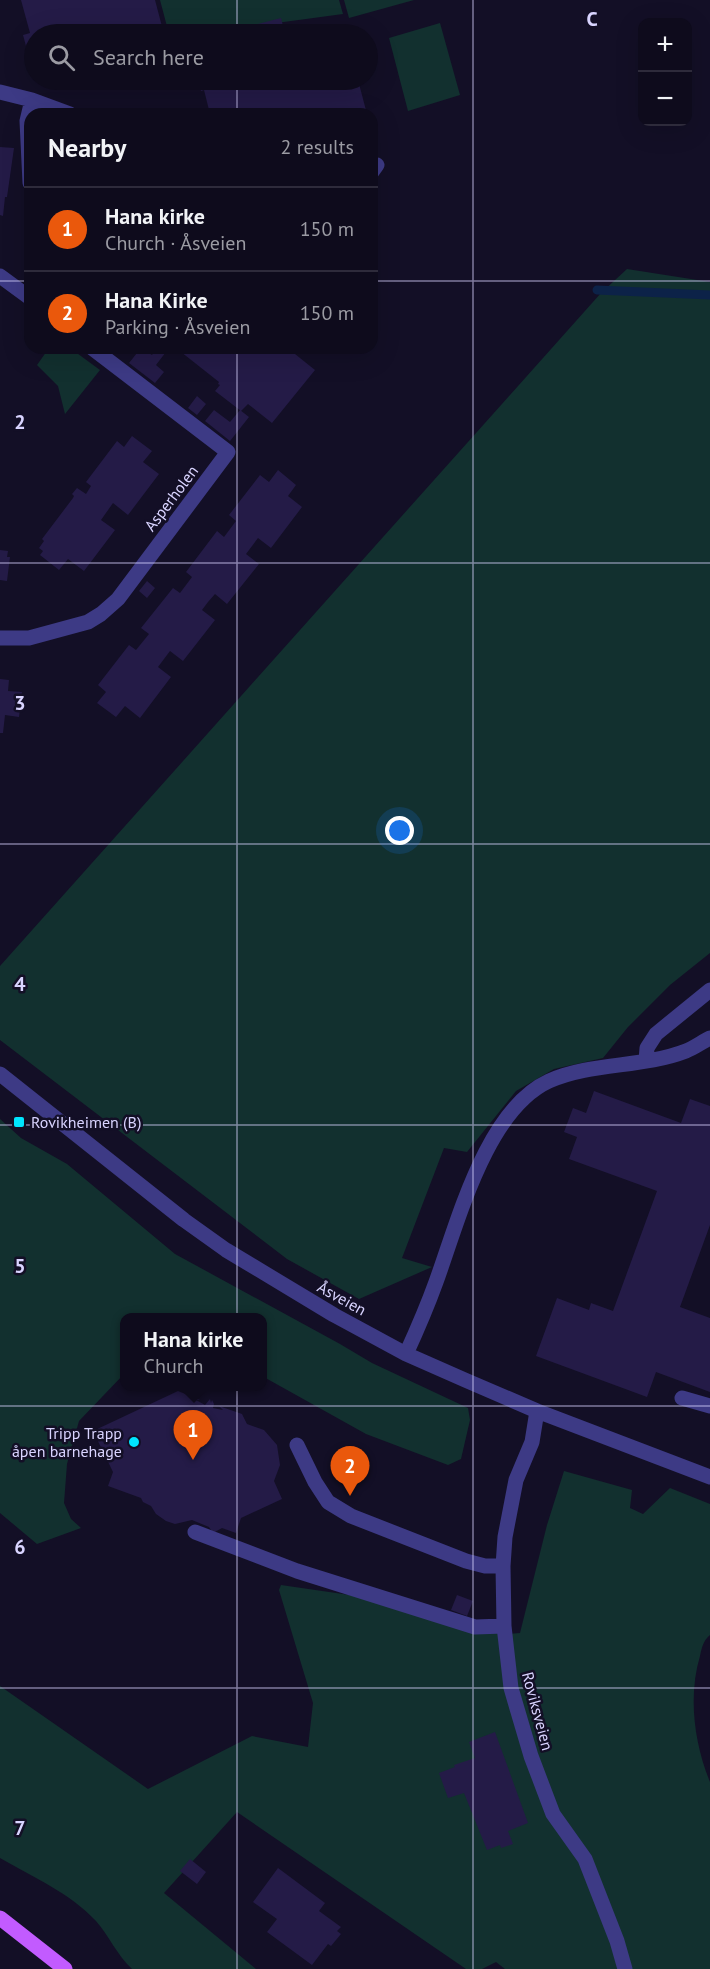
<!DOCTYPE html>
<meta charset="utf-8">
<style>
body{margin:0;font-family:"PT Sans",sans-serif;background:#171425;color:#f1f3f6}
.controls{position:absolute;right:18px;top:18px;display:grid;overflow:hidden;border-radius:12px;box-shadow:0 6px 24px #0002}
.controls button{width:54px;height:54px;display:grid;place-items:center;padding:0;border:0;border-bottom:2px solid #2e2b3b;background:#0e0b1c;color:#f1f3f6;font:30px sans-serif}
.you{position:absolute;left:400px;top:831px;width:21px;height:21px;margin:-15px;border:4px solid #fff;border-radius:50%;background:#1a73e8;box-shadow:0 0 0 9px #1a73e833}
.badge{display:grid;place-items:center;width:39px;height:39px;border-radius:50%;background:#ea580c;color:#fff;font-size:20px;font-weight:700}
.pin{position:absolute;translate:-50% -50px;filter:drop-shadow(0 2px 3px #0008)}
.pin::after{content:'';position:absolute;top:32px;width:21px;height:18px;background:inherit;clip-path:polygon(0 0,100% 0,50% 100%)}
.popup{position:absolute;left:120px;top:1313px;width:147px;height:78px;box-sizing:border-box;display:grid;place-content:center;border-radius:12px;background:#0e0b1c;filter:drop-shadow(0 2px 4px #0005);font-size:20px;white-space:nowrap;color:#9b9ba3}
.popup b{font-size:22px;color:#f1f3f6}
.popup::after{content:'';position:absolute;left:50%;top:100%;margin-left:-12px;border:12px solid transparent;border-top-color:#0e0b1c}
.list{margin:0;padding:0;list-style:none}
h2{display:flex;justify-content:space-between;align-items:center;height:78px;margin:0;padding:0 24px;font-size:26px}
h2 small{font-size:20px;font-weight:400;color:#9b9ba3}
.list li{display:grid;grid-template-columns:39px 1fr auto;gap:18px;align-items:center;box-sizing:border-box;height:84px;padding:0 24px;border-top:2px solid #2e2b3b}
.list b{display:block;font-size:22px;white-space:nowrap}
.list p{margin:0;font-size:20px;white-space:nowrap;color:#9b9ba3}
.list em{font-size:20px;font-style:normal;color:#9b9ba3}
.icon{flex:none;width:33px;height:33px;fill:none;stroke:currentColor;stroke-width:2;stroke-linecap:round;stroke-linejoin:round}
.map{position:relative;flex:none;width:710px;height:1969px;overflow:hidden}
.search{position:absolute;background:#0e0b1c;box-shadow:0 6px 24px #0002;left:24px;top:24px;width:354px;height:66px;display:flex;align-items:center;gap:15px;box-sizing:border-box;padding:0 21px;border-radius:33px;color:#9b9ba3;font-size:22px}
.panel{position:absolute;background:#0e0b1c;box-shadow:0 6px 24px #0002;left:24px;top:108px;width:354px;height:246px;border-radius:18px}
.map>svg:first-child{display:block}
</style>
<div class="map">
<svg width="710" height="1969" viewBox="0 0 710 1969">
<rect width="100%" height="100%" fill="#130f26"/>
<path fill="#12302f" d="M160 0H339L343 14 196 34H169Z
M344 0H414L349 18Z
M440 23 460 95 408 111 389 38Z
M627 269 710 282V953L670 985 628 1027 603 1058 554 1069 516 1091 467 1152 444 1148 402 1258 432 1267 359 1299 287 1259 0 1040V966L601 293Z
M49 348H70L100 370 65 414 58 386 37 365Z
M0 1119 21 1138 67 1164 175 1254 340 1344 372 1363 468 1408 470 1420 461 1459 448 1465 366 1434 262 1376V1318H124V1374L79 1421 67 1464 64 1503 71 1519 81 1528 37 1544 0 1513Z
M564 1471 632 1490 630 1508 643 1514 670 1488 710 1504V1635C703 1641 702 1647 700 1656 688 1696 694 1743 710 1782V1969H505L496 1962 482 1969H466L237 1812 164 1893 256 1969H132C117 1955 109 1936 96 1921 70 1893 33 1877 0 1858V1686L148 1789 252 1736 308 1747 313 1703 279 1590 281 1585 384 1600 507 1634 520 1633 547 1525Z"/>
<g fill="none" stroke-linecap="round" stroke-linejoin="round">
<path stroke="#0c2248" stroke-width="9" d="M597 290 710 295"/>
</g>
<path fill="#241b47" d="M21 0H155L164 34H34V48L33 44 26 46 23 35 30 33Z
M281 18 285 34H219Z
M198 80H358L367 114H210L204 90 201 91Z
M0 147 14 148 7 197H5L3 216 0 215Z
M141 348 152 355 157 348H169L156 365 164 372 155 383 129 363Z
M176 348H292L290 350 315 370 272 423 248 404 241 411 215 391 220 385 218 384 219 382Z
M197 396 206 404 197 415 188 408Z
M214 410 230 422 240 410 249 417 230 441 205 421Z
M132 436 152 451 143 462 159 474 128 515 113 503 101 520 115 530 84 571 68 559 59 570 40 555 43 551 39 548 44 541 42 539 73 498 74 496 72 494 77 488 86 494 91 486 86 482 117 441 124 447Z
M278 470 296 485 288 496 302 507 271 548 258 538 246 554 259 564 227 604 215 594 208 602 202 610 215 620 183 661 170 651 158 667 171 677 140 718 125 706 116 717 97 703 106 692 98 685 129 645 136 650 149 634 141 628 173 588 180 593 192 577 186 572 217 531 224 537 236 521 229 515 260 475 269 482Z
M0 550 8 551 7 557H10L7 581 0 580Z
M147 581 155 588 147 598 139 591Z
M0 679 9 680 8 691 22 692 19 717 5 715 3 733H0Z
M594 1091 681 1123 690 1099 710 1106V1225L680 1307 710 1318V1392L656 1372 647 1397 536 1356 557 1298 589 1310 591 1303 613 1311 657 1191 569 1159 577 1137 564 1132 573 1108 586 1113Z
M178 1391 200 1400H196L205 1405 210 1399 211 1403 212 1400 214 1404 213 1408 223 1410 219 1406 242 1414 247 1424 264 1430 277 1445 280 1465 274 1481 282 1499 241 1518 236 1533 222 1528 213 1533 209 1527 192 1520 175 1524 166 1521 156 1514 151 1506 143 1502 141 1498 108 1486 113 1472 93 1431Z
M457 1595 473 1601 467 1616 451 1610Z
M495 1732 528 1823 508 1831 513 1844 501 1848 500 1845 487 1850 464 1793 448 1798 439 1773 455 1767 454 1765 475 1758 469 1742Z
M190 1859 206 1872 197 1884 180 1871Z
M278 1868 325 1903 319 1911 341 1927 337 1931 341 1934 331 1946 328 1944 312 1965 267 1932 277 1919 253 1902Z"/>
<g fill="none" stroke-linecap="round" stroke-linejoin="round">
<path stroke="#3d3a85" stroke-width="15" d="M0 92 32 100 70 114
M372 172 377 165
M30 183 27 121 32 100
M0 276 30 298
M0 638H29L88 622 101 614 118 599 228 452 92 348
M646 1061 647 1048 656 1034 710 990
M0 1074 184 1220 226 1250 334 1315 406 1354 465 1380 537 1411 710 1477
M406 1354C417 1330 427 1307 436 1282 458 1222 486 1110 549 1081 592 1062 642 1068 686 1051 694 1048 702 1042 710 1038
M682 1398 710 1406
M537 1411 532 1442 516 1480 505 1537 503 1566 504 1626 511 1688 531 1756 553 1814 585 1859 617 1941 625 1969
M297 1445 315 1482 328 1502 351 1516 466 1561 485 1566H503
M195 1532 297 1571 475 1627 504 1626"/>
<path stroke="#c25bff" stroke-width="15" d="M0 1918 65 1969"/>
</g>
<path fill="none" stroke="#d9d4ff" stroke-width="1.5" stroke-opacity="0.55" d="M237 0V34M473 0V1969M237 80V114M0 281H30M372 281H710M237 348V1969M0 563H710M0 844H710M0 1125H710M0 1406H710M0 1688H710"/>
<g fill="#00e5ff" stroke="#130f26" stroke-width="2">
<rect x="13" y="1116" width="12" height="12" rx="3"/>
<circle cx="134" cy="1442" r="6"/>
</g>
<g text-anchor="middle" dominant-baseline="central" stroke-width="5" stroke-linejoin="round" paint-order="stroke">
<g font-size="16" fill="#d9d4ff" stroke="#130f26">
<text transform="translate(171 498) rotate(-53)">Asperholen</text>
<text transform="translate(342 1298) rotate(29)">Åsveien</text>
<text transform="translate(538 1711) rotate(75)">Roviksveien</text>
</g>
<g font-size="16" fill="#d9d4ff" stroke="#130f26" text-anchor="start">
<text x="31" y="1122">Rovikheimen (B)</text>
<text x="122" y="1433" text-anchor="end">Tripp Trapp<tspan x="122" dy="18">åpen barnehage</tspan></text>
</g>
</g>
<g font-size="20" text-anchor="middle" font-weight="bold" fill="#d9d4ff" stroke="#130f26" stroke-width="5" stroke-linejoin="round" paint-order="stroke">
<text x="592" y="26">C</text>
<text x="20" y="429">2</text>
<text x="20" y="710">3</text>
<text x="20" y="991">4</text>
<text x="20" y="1273">5</text>
<text x="20" y="1554">6</text>
<text x="20" y="1835">7</text>
</g>
</svg>
<div class="controls">
<button>+</button>
<button>−</button>
</div>
<div class="you"></div>
<div class="pin badge" style="left:193px;top:1460px">1</div>
<div class="popup"><b>Hana kirke</b>Church</div>
<div class="pin badge" style="left:350px;top:1496px">2</div>
<div class="search"><svg class="icon" aria-label="search" viewBox="0 0 24 24"><circle cx="10" cy="10" r="6"/><path d="M15 15l6 6"/></svg>Search here</div>
<section class="panel">
<h2>Nearby<small>2 results</small></h2>
<ul class="list">
<li><span class="badge">1</span><div><b>Hana kirke</b><p>Church · Åsveien</p></div><em>150 m</em></li>
<li><span class="badge">2</span><div><b>Hana Kirke</b><p>Parking · Åsveien</p></div><em>150 m</em></li>
</ul>
</section>
</div>
